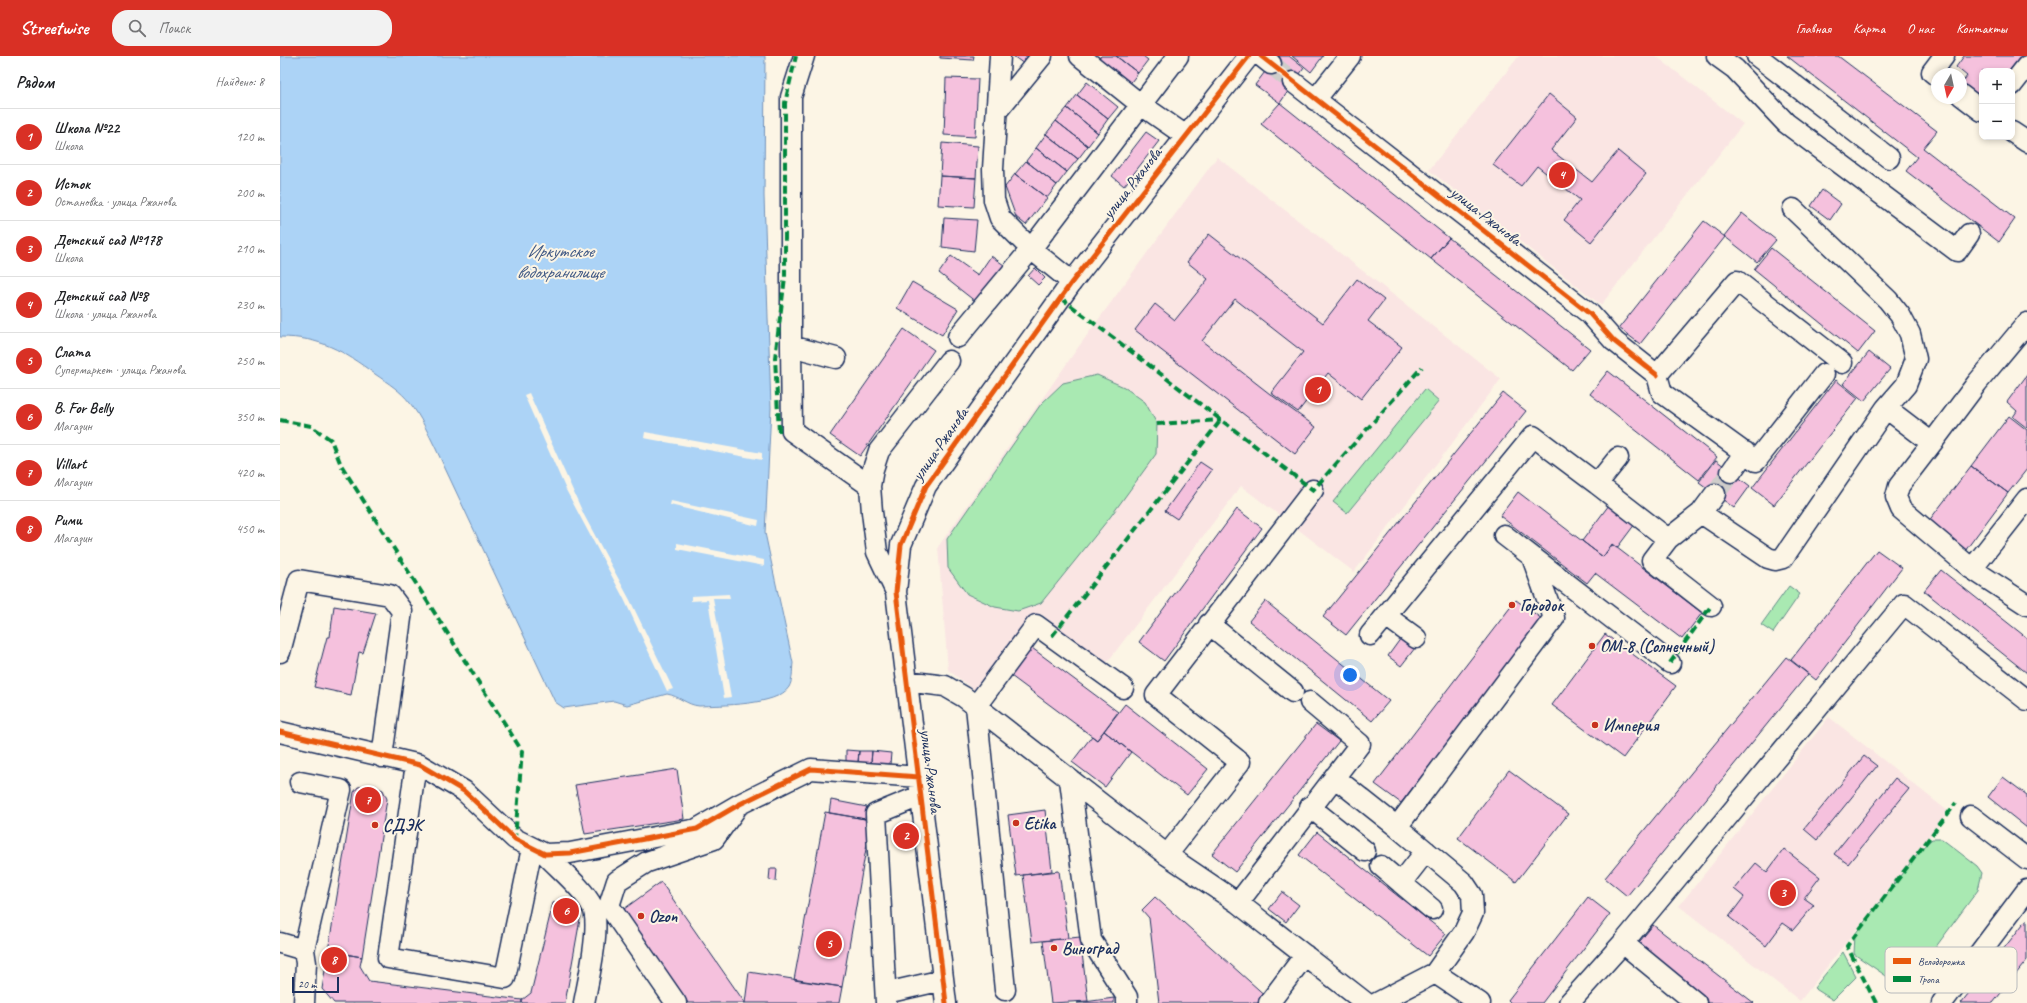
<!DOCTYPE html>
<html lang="ru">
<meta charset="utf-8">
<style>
body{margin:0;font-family:Caveat,sans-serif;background:#f2f2f2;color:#202124}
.controls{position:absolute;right:12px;top:12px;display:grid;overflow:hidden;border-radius:8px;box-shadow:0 2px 6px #0003}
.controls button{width:36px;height:36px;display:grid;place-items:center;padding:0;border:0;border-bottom:1px solid #e0e0e0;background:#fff;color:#202124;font:20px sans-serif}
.compass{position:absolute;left:1651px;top:12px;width:36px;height:36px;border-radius:50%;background:#fff;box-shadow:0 2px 6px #0003;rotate:189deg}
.scale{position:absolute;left:12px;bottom:10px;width:47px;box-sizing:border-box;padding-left:4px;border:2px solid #1b2f5e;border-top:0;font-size:11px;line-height:14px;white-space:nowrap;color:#1b2f5e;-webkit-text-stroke:3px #fcf5e5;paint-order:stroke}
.you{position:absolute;left:1070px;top:619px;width:14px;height:14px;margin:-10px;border:3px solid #fff;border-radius:50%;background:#1a73e8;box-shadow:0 0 0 6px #1a73e833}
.badge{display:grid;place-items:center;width:26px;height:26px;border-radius:50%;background:#d93025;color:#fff;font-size:13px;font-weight:700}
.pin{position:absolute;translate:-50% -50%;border:2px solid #fff;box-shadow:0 1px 4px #0006}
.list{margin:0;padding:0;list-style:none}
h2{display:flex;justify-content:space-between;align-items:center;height:52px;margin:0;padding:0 16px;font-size:17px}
h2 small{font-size:13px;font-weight:400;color:#757577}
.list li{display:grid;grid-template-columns:26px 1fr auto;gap:12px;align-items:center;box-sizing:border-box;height:56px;padding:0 16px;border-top:1px solid #e0e0e0}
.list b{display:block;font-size:15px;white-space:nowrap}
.list p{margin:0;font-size:13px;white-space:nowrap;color:#757577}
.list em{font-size:13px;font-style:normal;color:#757577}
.icon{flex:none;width:22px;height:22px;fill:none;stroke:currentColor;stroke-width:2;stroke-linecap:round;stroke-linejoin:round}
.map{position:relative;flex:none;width:1747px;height:947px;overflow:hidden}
header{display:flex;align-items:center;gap:24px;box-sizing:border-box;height:56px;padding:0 20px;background:#d93025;color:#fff}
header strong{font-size:19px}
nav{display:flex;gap:22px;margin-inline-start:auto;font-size:14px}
.search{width:280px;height:36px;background:#f2f2f2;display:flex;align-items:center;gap:10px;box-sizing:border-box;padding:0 14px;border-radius:16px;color:#757577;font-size:15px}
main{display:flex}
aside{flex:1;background:#fff}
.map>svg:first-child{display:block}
</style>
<header>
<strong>Streetwise</strong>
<div class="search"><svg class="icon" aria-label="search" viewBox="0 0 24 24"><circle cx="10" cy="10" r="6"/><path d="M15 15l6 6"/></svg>Поиск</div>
<nav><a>Главная</a><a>Карта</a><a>О нас</a><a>Контакты</a></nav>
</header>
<main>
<aside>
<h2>Рядом<small>Найдено: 8</small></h2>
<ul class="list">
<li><span class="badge">1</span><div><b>Школа №22</b><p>Школа</p></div><em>120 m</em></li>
<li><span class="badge">2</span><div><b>Исток</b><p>Остановка · улица Ржанова</p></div><em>200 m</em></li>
<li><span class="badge">3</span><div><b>Детский сад №178</b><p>Школа</p></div><em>210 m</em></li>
<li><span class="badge">4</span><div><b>Детский сад №8</b><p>Школа · улица Ржанова</p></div><em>230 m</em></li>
<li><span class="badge">5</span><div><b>Слата</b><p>Супермаркет · улица Ржанова</p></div><em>250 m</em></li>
<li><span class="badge">6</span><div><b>B. For Belly</b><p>Магазин</p></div><em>350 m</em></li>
<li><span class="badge">7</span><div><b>Villart</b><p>Магазин</p></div><em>420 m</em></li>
<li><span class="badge">8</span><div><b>Рими</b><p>Магазин</p></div><em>450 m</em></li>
</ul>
</aside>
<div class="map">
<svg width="1747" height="947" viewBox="0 0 1747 947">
<rect width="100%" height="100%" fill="#fcf5e5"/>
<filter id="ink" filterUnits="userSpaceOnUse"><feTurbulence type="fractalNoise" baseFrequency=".025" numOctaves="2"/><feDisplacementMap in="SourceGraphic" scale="8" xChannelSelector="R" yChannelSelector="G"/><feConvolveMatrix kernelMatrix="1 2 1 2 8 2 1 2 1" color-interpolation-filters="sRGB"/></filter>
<g filter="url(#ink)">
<path fill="#fae5e3" d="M1239 0H1376L1463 68 1321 249 1149 114Z
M937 101 1221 323 1074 516 961 430 826 608 761 558 700 638 668 614 658 491 797 293Z
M1549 661 1669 756 1520 945 1399 850Z"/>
<path fill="#a9e9b2" stroke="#628c88" d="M817 319 844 331 865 346 877 368 876 398 831 460 761 547 738 555 715 551 687 538 668 512 667 483 761 348 783 327Z
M1145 333 1159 345 1067 457 1053 446Z
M1509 530 1520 538 1493 577 1481 569Z
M1652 783H1662L1697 810 1702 817 1698 834 1632 923 1615 926 1574 898 1575 878 1641 793Z
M1563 896 1576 921 1553 944 1534 932Z"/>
<path fill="#acd3f6" stroke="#7291b9" d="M0 0H485L484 140 491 352 485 477 513 607C512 615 513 624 509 631 497 650 440 649 419 650 407 649 399 640 387 638L347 649 334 645 284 652 275 646 156 393C148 377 141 361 130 347 121 335 108 327 95 318 63 295 41 281 0 281Z"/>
<path fill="#fcf5e5" d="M249 337 304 459 350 544 393 633 387 635 344 543 286 434 244 339Z
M365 376 482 397V404L364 382Z
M391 445 479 464 478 470 390 449Z
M397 487 484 504V510L397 493Z
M449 538 450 542H433L451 641 444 642 428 544 411 545V540Z"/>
<path fill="#f5c1dd" stroke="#1b2f5e" d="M660 0H694L693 4 660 2Z
M733 0H750L744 8Z
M821 0H836L858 17 848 30 816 6Z
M836 0H863L868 4 858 17Z
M997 0H1009L1024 12 1000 47 975 29Z
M1012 0H1043L1031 16Z
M1507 0H1558L1657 75 1643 92 1735 163 1719 186 1626 115 1637 101Z
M1684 0H1741L1729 15H1702V44L1681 28 1687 20 1676 11Z
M666 22 698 23 695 81 664 79Z
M807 26 838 51 828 63 797 39Z
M1269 38 1297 61 1271 94 1312 126 1338 95 1366 118 1311 186 1284 164 1300 144 1257 110 1241 130 1213 109Z
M797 39 828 63 818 77 787 52Z
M1000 47 1169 182 1151 203 981 68Z
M787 52 818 77 808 90 776 65Z
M776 65 808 90 798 103 766 78Z
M866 76 879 85 844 130 832 120Z
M766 78 798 103 787 116 756 92Z
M662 87 698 90 696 122 660 120Z
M756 92 787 116 777 129 746 105Z
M746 105 777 129 767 142 735 118Z
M735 118 767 142 746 169 736 161 725 131Z
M660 120 696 122 694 151 658 149Z
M1542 134 1561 148 1550 164 1531 150Z
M1462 157 1496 184 1477 206 1444 180Z
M664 162 697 164 694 195 662 191Z
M1424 165 1445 181 1360 288 1339 272Z
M929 178 1043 267 1077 223 1104 244 1088 265 1122 291 1081 343 1048 317 1018 356 991 337 1023 296 955 243 922 285 990 338 1036 371 1015 398 855 274 875 248 895 264 928 223 907 206Z
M1169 182 1310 293 1292 314 1151 203Z
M1491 192 1595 275 1578 297 1474 213Z
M671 200 698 219 711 200 724 209 696 246 659 217Z
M755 212 765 222 758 229 748 220Z
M632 226 678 253 662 279 617 252Z
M624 273 654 294 580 400 550 379Z
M1589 296 1610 313 1584 345 1563 328Z
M1328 315 1437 401 1419 424 1310 338Z
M1747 319V372L1733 361 1737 355 1727 346Z
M1556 324 1578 342 1494 449 1472 432Z
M1223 337 1246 355 1066 579 1043 561Z
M1729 360 1747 374V413L1728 437 1691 410Z
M1436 404 1470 430 1454 452 1419 426Z
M920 406 932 414 897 463 885 455Z
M1691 410 1728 437 1685 495 1648 466Z
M1238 436 1323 501 1332 488 1422 557 1402 583 1315 517 1307 527 1220 460Z
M1332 445 1358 464 1337 492 1332 489 1323 501 1302 485Z
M957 453 982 472 884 605 859 586Z
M1597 494 1622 512 1536 624 1511 604Z
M1661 514 1747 582V617L1644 535Z
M1236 544 1262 563 1121 747 1095 728Z
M985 545 1109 645 1092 665 969 565Z
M54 550 96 557 83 597 79 596 71 639 34 631 47 581H50Z
M1325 578 1396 630 1343 702 1272 649Z
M1121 582 1135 592 1121 610 1108 600Z
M752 592 838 656 817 684 731 620Z
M1506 601 1528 618 1347 840 1325 822Z
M845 648 928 713 907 739 824 675Z
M1036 668 1059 685 955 816 932 798Z
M824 675 851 696 825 731 792 706 812 680 817 684Z
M566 694 579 695 578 707 566 706Z
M579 695H592L591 707H578Z
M592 695 611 697 610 708 591 707Z
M1584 700 1597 710 1537 784 1524 773Z
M397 713 404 763 305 778 295 729Z
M1229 714 1288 758 1236 826 1178 782Z
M1723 721 1747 739V772L1708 741Z
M1615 722 1629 733 1568 808 1554 798Z
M92 730 103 734 107 743 82 901 48 895 74 736 78 731Z
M551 744 587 751 585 763 549 757Z
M765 754 772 815 736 820 728 759Z
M545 756 591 764 562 931 514 924Z
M1037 776 1166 878 1148 900 1019 799Z
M1504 793 1540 821 1524 842 1534 849 1513 874 1503 867 1486 890 1449 861 1464 841 1454 833 1476 807 1487 816Z
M490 813H497L496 825 489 824Z
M779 815 788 882 752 886 743 819Z
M381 826 465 947 469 916 562 931 559 947H408L344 853Z
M1002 836 1019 849 1006 866 989 853Z
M875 841 988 942 984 947H879L869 862 862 854Z
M1308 841 1330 858 1262 947H1231L1228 944Z
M284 844 294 845 302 852 285 947H242V944L251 937 273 847Z
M1747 863V904L1713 947H1681Z
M1373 869 1474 947H1428L1356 890Z
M800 881 808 945 771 947 763 885Z
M48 895 82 901 80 910 89 925 242 944V947H54L42 933Z
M834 942V947H797Z"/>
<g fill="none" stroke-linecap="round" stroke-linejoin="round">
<path stroke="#cfcdca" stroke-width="20" stroke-dasharray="20 10" stroke-linecap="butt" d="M991 8 1013 26
M1435 438 1451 416"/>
<g stroke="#1b2f5e" stroke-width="23">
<path id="minor" d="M720 0 713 113 714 144 720 162 751 193 792 226
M800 0 860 48 906 80
M981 0 991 8
M1437 0 1455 13 1506 67 1677 195 1689 178
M1477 0 1609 102
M1657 20 1652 16 1664 0
M1013 26 1310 258 1334 285 1377 319
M1732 29 1747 10
M1681 39 1702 55
M1035 44 1070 0
M717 55 762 0
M1732 76 1747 86
M678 281 751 193 898 0
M511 290V41L524 0
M556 302 511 290 512 375 590 430
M1377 319 1457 225 1562 307
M1377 319 1382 337 1476 405 1544 318
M1606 352 1652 387 1619 430 1616 441 1621 453 1692 513 1747 549
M1652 387 1697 327 1747 267
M1451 416 1465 396
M1317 428 1388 483 1372 504 1431 550
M1421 457 1435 438
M1224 479 1390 607
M1388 483 1421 457 1488 502 1495 504 1503 502 1606 352 1626 329 1636 303 1630 278 1620 259 1608 244 1513 153
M1692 513 1747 443
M616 536 597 496 592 456 590 430 593 413 599 395 669 305
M1106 560 1136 582
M929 568 1013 636
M1090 579 1253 380 1317 428 1338 402
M0 596 19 524 110 539 122 555 102 701
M626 625 665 630 684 641 887 799 958 847 1080 688 1030 646
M0 676 140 709 184 735 235 783 265 798 290 797 417 773 460 748 531 713 639 721
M136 708 108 902 225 922 252 792
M1054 721 1117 771
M790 724 811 884 847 941V947
M20 726 61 734 24 894
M1030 751 1085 795
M1691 760 1747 803
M1146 795 1121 827 1152 853
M265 798C279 813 303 832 312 850 322 868 308 925 304 947
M887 799 960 706 876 639 1033 434
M1101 810 1121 827
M958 847 1086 947
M0 887 24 894 26 907 24 947
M1343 887 1624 548 1747 644
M1155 917 1200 947
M725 934 696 650 756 569 843 632
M606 937 663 924
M396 947 329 850 337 825 367 806 434 783 455 754
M606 947 596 758 640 740
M666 947 616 536 621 489 646 430 792 226 969 0
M989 947 1025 899
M1097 947 1155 917 1184 876 1193 857 1192 839 1184 827 1117 771 1274 562 1252 501
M1289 947 1343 887 1416 947
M1662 947 1747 834"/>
</g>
<use href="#minor" stroke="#fcf5e5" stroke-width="20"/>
<path stroke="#00873e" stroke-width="4" stroke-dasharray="8 4" stroke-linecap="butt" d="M781 242 1033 434 1142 311
M0 364 31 370 51 384 61 409 242 695 235 783
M877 368 941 364
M499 376 495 302 505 221V47L516 0
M772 580 941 364
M1390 607 1431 550
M1596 947 1567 890 1676 747"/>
<g stroke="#fcf5e5" stroke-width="8">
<path id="cycleway" d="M981 0 1310 258 1334 285 1377 319
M0 676 140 709 184 735 235 783 265 798 290 797 417 773 460 748 531 713 639 721
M666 947 616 536 621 489 646 430 792 226 969 0"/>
</g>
<use href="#cycleway" stroke="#e8590c" stroke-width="5"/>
</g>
</g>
<g fill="#c8321e" stroke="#fcf5e5" stroke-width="1.5">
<circle cx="1232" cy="549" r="4"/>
<circle cx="1312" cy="590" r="4"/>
<circle cx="1315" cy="669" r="4"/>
<circle cx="736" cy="767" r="4"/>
<circle cx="95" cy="769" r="4"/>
<circle cx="361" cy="860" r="4"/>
<circle cx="774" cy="892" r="4"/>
</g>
<g text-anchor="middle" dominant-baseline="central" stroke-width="4" stroke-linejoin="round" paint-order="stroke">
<g font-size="17" fill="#1b2f5e" stroke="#fcf5e5">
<text transform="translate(852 127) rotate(-52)">улица Ржанова</text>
<text transform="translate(1206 160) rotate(38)">улица Ржанова</text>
<text transform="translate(660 388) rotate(-55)">улица Ржанова</text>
<text transform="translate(651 715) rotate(83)">улица Ржанова</text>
</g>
<g font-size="17" font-weight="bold" fill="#1b2f5e" stroke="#fcf5e5" text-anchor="start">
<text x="1240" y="549">Городок</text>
<text x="1320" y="590">ОМ-8 (Солнечный)</text>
<text x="1323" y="669">Империя</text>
<text x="744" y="767">Etika</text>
<text x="103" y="769">СДЭК</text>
<text x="369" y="860">Ozon</text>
<text x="782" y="892">Виноград</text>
</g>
<g font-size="18" font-style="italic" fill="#3f5884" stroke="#fcf5e5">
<text x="280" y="195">Иркутское<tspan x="280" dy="21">водохранилище</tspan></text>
</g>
</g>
<rect x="1605" y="891" width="132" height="46" rx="6" fill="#fcf5e5" stroke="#b8babc" stroke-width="1"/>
<rect x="1613" y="902" width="18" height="6" fill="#e8590c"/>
<rect x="1613" y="920" width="18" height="6" fill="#00873e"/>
<g font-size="11" fill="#1b2f5e">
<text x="1638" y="909">Велодорожка</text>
<text x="1638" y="927">Тропа</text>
</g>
</svg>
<div class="controls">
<button>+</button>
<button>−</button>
</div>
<svg class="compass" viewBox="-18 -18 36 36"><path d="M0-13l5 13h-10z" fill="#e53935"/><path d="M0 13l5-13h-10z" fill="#757577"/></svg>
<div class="scale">20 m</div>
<div class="you"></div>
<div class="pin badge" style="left:1038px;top:334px">1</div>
<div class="pin badge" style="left:626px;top:780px">2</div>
<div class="pin badge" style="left:1503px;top:837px">3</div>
<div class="pin badge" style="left:1282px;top:119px">4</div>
<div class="pin badge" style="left:549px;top:888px">5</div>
<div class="pin badge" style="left:286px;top:855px">6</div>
<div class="pin badge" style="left:88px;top:744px">7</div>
<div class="pin badge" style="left:54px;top:904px">8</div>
</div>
</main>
